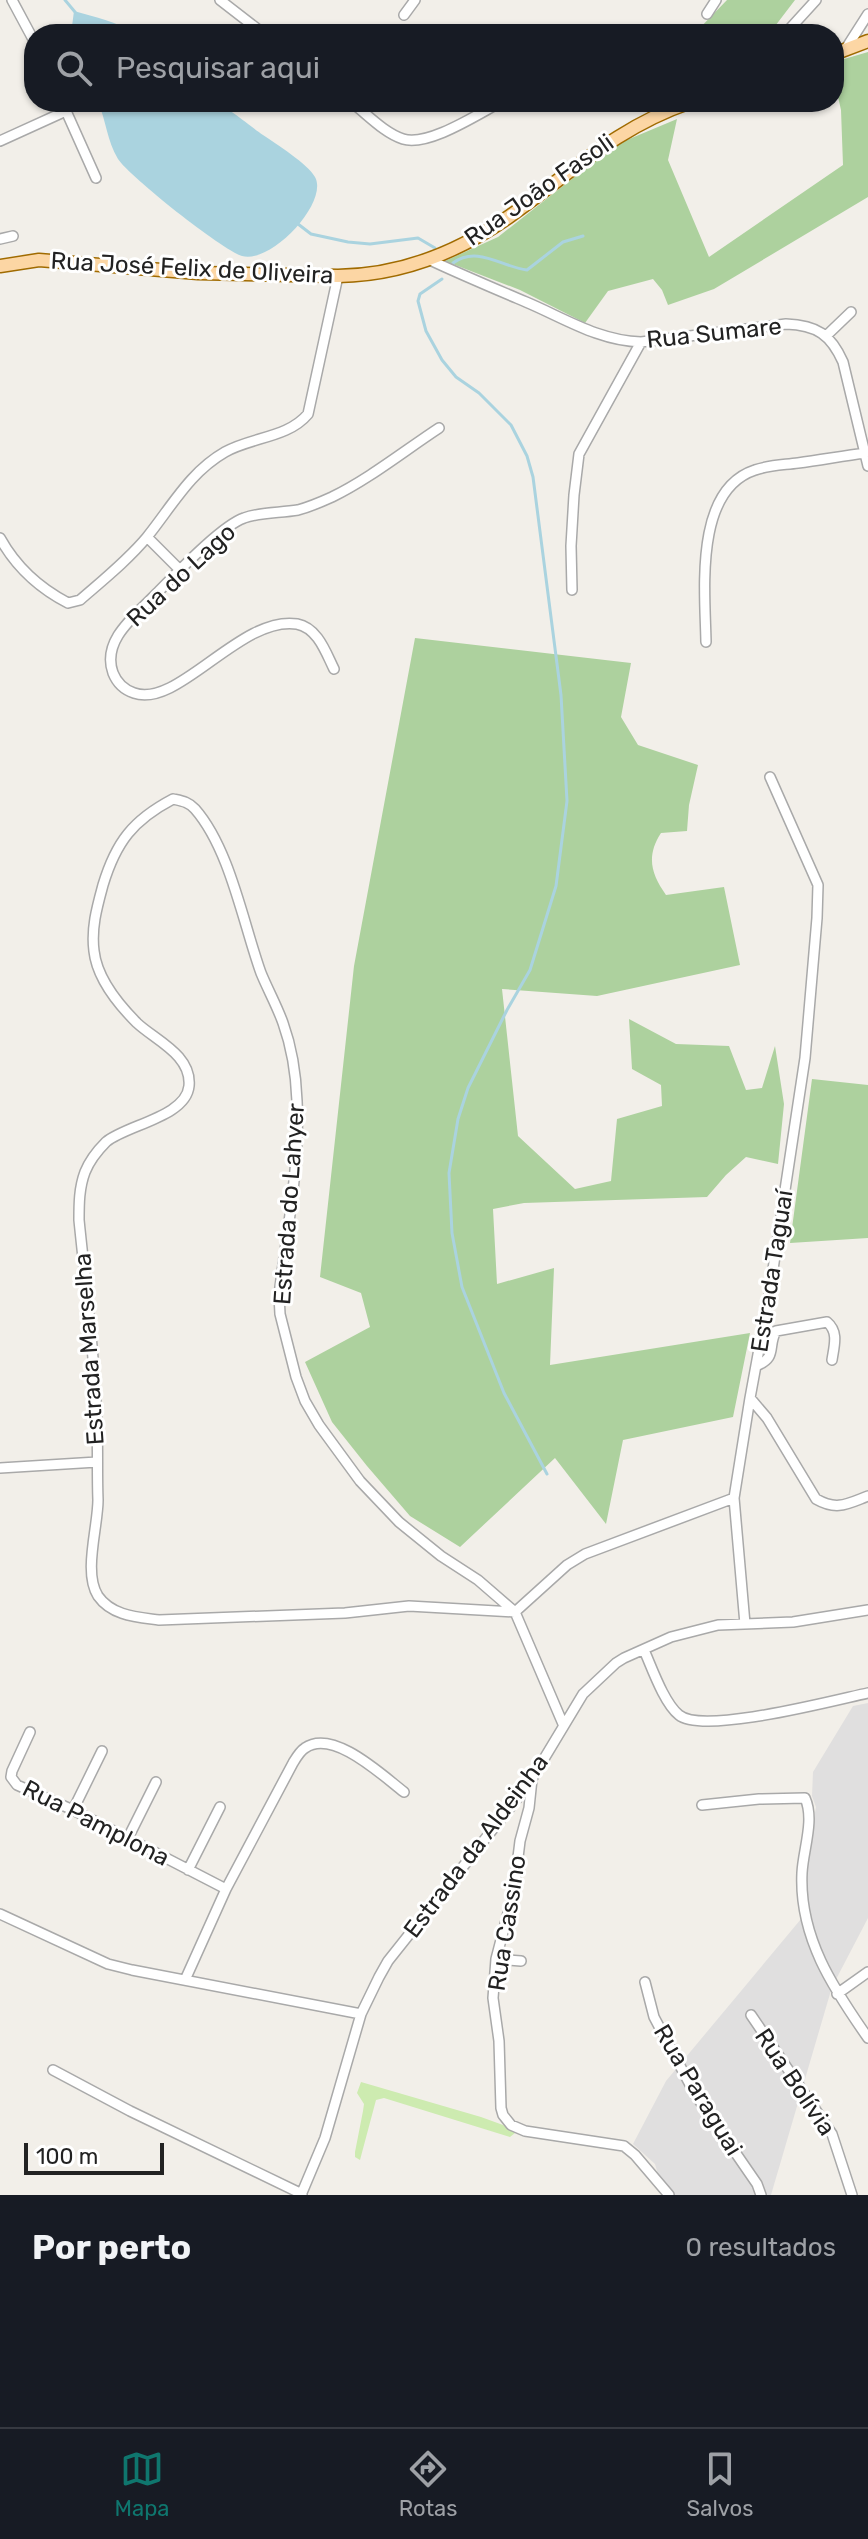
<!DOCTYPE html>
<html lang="pt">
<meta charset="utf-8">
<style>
body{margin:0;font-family:Rubik,sans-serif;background:#242831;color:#f1f3f6}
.scale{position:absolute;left:24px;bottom:20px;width:140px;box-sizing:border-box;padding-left:8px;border:4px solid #222;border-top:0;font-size:22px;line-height:28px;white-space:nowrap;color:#222;-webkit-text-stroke:6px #fff;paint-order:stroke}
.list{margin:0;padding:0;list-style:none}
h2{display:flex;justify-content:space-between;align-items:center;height:104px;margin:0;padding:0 32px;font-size:34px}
h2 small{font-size:26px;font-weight:400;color:#9ea1a6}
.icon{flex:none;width:44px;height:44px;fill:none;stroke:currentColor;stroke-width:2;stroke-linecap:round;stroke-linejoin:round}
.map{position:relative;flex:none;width:868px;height:2195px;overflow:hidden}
.search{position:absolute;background:#171b24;box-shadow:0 2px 6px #0004;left:24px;right:24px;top:24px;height:88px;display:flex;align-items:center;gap:20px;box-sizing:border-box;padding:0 28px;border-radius:32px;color:#9ea1a6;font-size:30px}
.sheet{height:232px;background:#171b24}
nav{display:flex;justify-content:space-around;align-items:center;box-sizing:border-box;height:112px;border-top:2px solid #363941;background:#171b24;font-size:22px;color:#9ea1a6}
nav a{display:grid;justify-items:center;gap:4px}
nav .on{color:#0f766e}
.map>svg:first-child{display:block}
</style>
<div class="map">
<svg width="868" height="2195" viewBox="0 0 868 2195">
<rect width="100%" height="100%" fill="#f2efe9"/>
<path fill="#e0dfdf" d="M868 1703V1918L832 1987 771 2195H672L660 2181 655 2164 633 2144 666 2081 806 1913 803 1880 816 1807 812 1796 813 1772 853 1706Z"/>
<path fill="#cdebb0" d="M361 2082 481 2117 503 2125 515 2133 510 2137 384 2098 376 2100 360 2160 355 2157V2152L363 2111 364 2104 357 2093Z"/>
<path fill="#add19e" d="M727 0H795L769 34H694Z
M868 52V197L714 289 668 305 662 290 653 279 608 291 585 323 520 290 445 261 498 237 615 145 677 119 668 160 709 257 843 165 841 110 834 79V62Z
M415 638 631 663 621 717 638 745 698 765 689 805 687 831 661 833C646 856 651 874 666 895L724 887 740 965 597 996 502 989 518 1136 575 1189 611 1181 617 1119 662 1106 661 1085 632 1069 629 1019 676 1044 729 1046 746 1090 762 1088 775 1046 784 1104 778 1164 746 1157 726 1175 707 1197 524 1203 493 1209 497 1284 554 1268 550 1365 750 1333 733 1417 623 1440 606 1524 555 1458 460 1547 410 1516 367 1466 332 1422 305 1362 370 1327 361 1293 320 1277 354 966Z
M812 1079 868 1085V1238L790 1243Z"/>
<path fill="#aad3df" d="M74 11C95 17 118 22 136 34H71Z
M98 102C124 102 150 102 176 102 188 102 202 100 213 102 226 105 251 127 263 135 276 144 308 164 315 177 329 202 272 264 242 256 221 249 130 177 118 159 107 141 106 120 98 102Z"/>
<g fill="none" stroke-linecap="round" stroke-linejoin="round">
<path stroke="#aad3df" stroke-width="3" d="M65 0 75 12
M298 224 311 234 348 242 370 244 418 238 435 248
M453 263C477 245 502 267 527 270L563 242 583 236
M442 279 420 294 418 301 426 331 442 360 456 377 479 393 511 425 527 456 533 477 561 695 567 801 556 886 530 970 507 1010 468 1088 458 1119 449 1173 452 1233 462 1287 504 1393 547 1474"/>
<g stroke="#a9a9a9" stroke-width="12">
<path id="minor" d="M12 0 34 41
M220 0 264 34
M707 14 716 0
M404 15 415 0
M785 34 816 0
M845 50 868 14
M62 102 96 178
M351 102C367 114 384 133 403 139 428 147 478 114 501 102
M0 141 66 111
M0 239 13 236
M430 260C462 275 493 288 526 302 564 318 599 341 641 342L786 324C817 325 831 335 843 362L868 466
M826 336 851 312
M147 537 180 570
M0 538C16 567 39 588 68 603L80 600C103 580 128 560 147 537 172 506 190 472 225 452 251 437 288 438 308 414L338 276
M572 590 571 546 574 495 579 454 641 342
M706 642C705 590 694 490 755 470 769 465 783 465 798 463 820 460 843 456 865 453
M334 669C326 653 318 628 297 624 241 615 178 709 134 693 125 690 117 683 113 673 101 640 136 615 157 593 175 575 221 526 244 518 260 512 280 513 298 510 309 507 321 502 332 497 369 479 404 451 439 428
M756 1366C778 1357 767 1347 776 1331L827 1322C839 1332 834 1346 832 1360
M750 1398 767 1418 816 1499C837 1511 847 1504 868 1496
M0 1468 97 1462
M745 1624 734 1498 750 1398 770 1289 805 1058 817 918 818 885 770 777
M644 1650C652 1668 664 1703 679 1715 703 1735 835 1700 868 1693
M563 1724 515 1612 478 1580 441 1556 399 1522 360 1481 319 1425 305 1401 296 1377 280 1314 279 1295C287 1231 300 1165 297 1101 296 1074 292 1048 283 1023 277 1006 268 990 261 973 243 923 230 849 195 809 189 802 182 801 173 799 133 820 116 842 103 885 97 907 91 928 94 951 97 979 118 1004 137 1023 155 1040 192 1055 189 1086 186 1117 126 1125 106 1142 98 1150 89 1162 85 1172 79 1188 79 1204 79 1220 86 1289 95 1358 97 1427 98 1451 97 1476 98 1500 98 1527 83 1573 98 1596 112 1616 137 1617 159 1620L345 1613 409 1606 515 1612 567 1565 585 1554 734 1498
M30 1732 12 1771 11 1777 17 1785 73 1810 226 1889
M532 1779 529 1808 520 1841 514 1890 496 1959 493 1998 499 2041 501 2108 503 2115 511 2125 525 2131 624 2146 635 2155 669 2195
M702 1805 759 1799 805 1798C815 1820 803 1850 802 1873 799 1937 833 1988 868 2038
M73 1810 102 1751
M128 1838 156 1782
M188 1870 220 1807
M0 1914 108 1964 132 1970 361 2014
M496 1959 521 1961
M185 1980 226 1889 293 1763C296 1758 300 1751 305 1748 333 1728 383 1776 404 1792
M645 1982 654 2017 695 2094 757 2184 761 2195
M837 1994 868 1972
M751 2015 832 2134 852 2195
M53 2070 130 2111 302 2194
M301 2195 325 2138 361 2014 379 1977 388 1961 516 1800 530 1782 583 1694 616 1663 624 1658 671 1637 718 1625 793 1622 868 1610"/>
</g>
<g stroke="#a06b00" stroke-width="15">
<path id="major" d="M834 54 868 41
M0 266 39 260 198 273 338 276C400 275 459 252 510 216 572 172 617 127 691 102"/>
</g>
<use href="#minor" stroke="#fff" stroke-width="9"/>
<use href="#major" stroke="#fcd6a4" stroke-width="12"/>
</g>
<g text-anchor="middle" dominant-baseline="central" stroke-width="6" stroke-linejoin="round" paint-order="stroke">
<g font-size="24" fill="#222" stroke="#fff">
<text transform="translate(539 190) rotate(-35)">Rua João Fasoli</text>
<text transform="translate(192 268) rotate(3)">Rua José Felix de Oliveira</text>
<text transform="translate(714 333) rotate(-6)">Rua Sumare</text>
<text transform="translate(181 575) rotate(-43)">Rua do Lago</text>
<text transform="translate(289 1204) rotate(-86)">Estrada do Lahyer</text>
<text transform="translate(772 1271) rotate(-81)">Estrada Taguaí</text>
<text transform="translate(89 1349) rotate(-94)">Estrada Marselha</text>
<text transform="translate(96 1823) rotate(27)">Rua Pamplona</text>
<text transform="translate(476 1846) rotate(-53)">Estrada da Aldeinha</text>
<text transform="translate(507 1923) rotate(-81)">Rua Cassino</text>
<text transform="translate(795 2082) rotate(56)">Rua Bolívia</text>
<text transform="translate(698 2090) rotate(59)">Rua Paraguai</text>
</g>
</g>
</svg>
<div class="scale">100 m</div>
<div class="search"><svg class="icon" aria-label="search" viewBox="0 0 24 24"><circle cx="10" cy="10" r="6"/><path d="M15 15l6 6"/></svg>Pesquisar aqui</div>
</div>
<section class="sheet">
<h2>Por perto<small>0 resultados</small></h2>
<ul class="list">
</ul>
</section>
<nav>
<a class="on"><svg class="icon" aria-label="map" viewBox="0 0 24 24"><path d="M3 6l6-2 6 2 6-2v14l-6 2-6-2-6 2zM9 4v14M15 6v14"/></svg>Mapa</a>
<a><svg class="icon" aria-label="directions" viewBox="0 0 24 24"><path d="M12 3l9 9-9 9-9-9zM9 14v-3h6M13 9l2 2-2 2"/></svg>Rotas</a>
<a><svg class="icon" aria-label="saved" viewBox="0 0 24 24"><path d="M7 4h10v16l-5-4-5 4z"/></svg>Salvos</a>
</nav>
